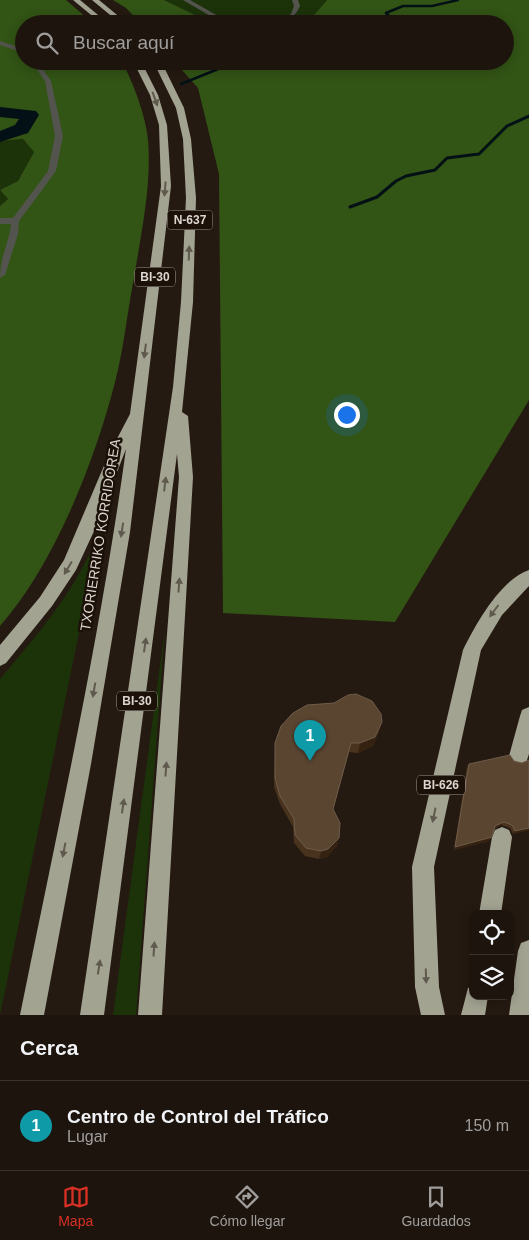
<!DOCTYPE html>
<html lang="es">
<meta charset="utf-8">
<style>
body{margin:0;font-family:Helvetica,sans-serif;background:#251d16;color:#f1f3f6}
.controls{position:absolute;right:15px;bottom:15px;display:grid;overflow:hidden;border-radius:10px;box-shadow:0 2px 12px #0003}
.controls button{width:45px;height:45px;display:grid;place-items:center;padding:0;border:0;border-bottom:1px solid #3a332e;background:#1c140d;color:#f1f3f6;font:25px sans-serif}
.you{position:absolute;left:346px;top:414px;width:18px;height:18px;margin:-12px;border:4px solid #fff;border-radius:50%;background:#1a73e8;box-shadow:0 0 0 8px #1a73e833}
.badge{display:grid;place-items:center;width:32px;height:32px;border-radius:50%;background:#d93025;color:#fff;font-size:16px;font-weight:700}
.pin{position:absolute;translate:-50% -41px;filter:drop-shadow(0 1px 2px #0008)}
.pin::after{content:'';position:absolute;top:26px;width:18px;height:15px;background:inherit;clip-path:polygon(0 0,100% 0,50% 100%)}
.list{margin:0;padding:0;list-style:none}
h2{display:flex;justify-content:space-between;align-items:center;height:65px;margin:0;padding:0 20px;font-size:21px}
h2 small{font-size:16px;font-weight:400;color:#a09e9d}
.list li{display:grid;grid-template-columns:32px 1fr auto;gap:15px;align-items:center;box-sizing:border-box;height:90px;padding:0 20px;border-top:1px solid #3a332e}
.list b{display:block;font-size:19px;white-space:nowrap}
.list p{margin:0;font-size:16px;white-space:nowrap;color:#a09e9d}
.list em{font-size:16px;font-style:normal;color:#a09e9d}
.icon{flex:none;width:28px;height:28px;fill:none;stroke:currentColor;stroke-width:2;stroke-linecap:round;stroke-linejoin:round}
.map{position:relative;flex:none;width:529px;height:1015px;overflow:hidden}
.search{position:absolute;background:#1c140d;box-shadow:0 2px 12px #0003;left:15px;right:15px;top:15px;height:55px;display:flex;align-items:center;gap:12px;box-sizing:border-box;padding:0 18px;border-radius:28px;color:#a09e9d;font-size:19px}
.sheet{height:155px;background:#1c140d}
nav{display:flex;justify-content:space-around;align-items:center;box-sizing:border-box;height:70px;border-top:1px solid #3a332e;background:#1c140d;font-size:14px;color:#a09e9d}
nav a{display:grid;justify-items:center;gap:2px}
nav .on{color:#d93025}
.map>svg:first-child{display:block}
</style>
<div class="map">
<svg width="529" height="1015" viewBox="0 0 529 1015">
<rect width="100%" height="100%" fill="#251a11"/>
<path fill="#1c330a" d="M164 0H327L309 21 295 24H214Z
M23 139 34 152 18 181 0 190 8 199 0 206V141Z
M103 517 0 1015V679C32 641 66 602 88 557 94 544 98 530 103 517Z
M165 628 136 1015H113Z"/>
<path fill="#325415" d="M0 0H66L94 24H24V61H122C133 83 146 116 148 140 152 184 141 234 134 278 127 313 124 348 115 382 95 461 54 565 0 626V206L8 199 0 190 18 181 34 152 23 139 0 141Z
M113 0H164L214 24H141L126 8Z
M327 0H529V400L395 622 223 613 219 174 198 88 174 61H505V24H295L309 21Z"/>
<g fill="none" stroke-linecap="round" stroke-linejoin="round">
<path stroke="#031016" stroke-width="2.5" d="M356 24 390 17 386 13 403 6H432L458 0
M181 84 238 61"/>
<path stroke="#031016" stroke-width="3" d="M350 207 377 197 396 181 406 176 435 170 447 158 479 154 507 126 529 116"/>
<path fill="#031016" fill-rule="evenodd" d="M0 107 36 111 39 115 28 133 0 142V131L15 125 19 119 0 117Z"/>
<path fill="#54544e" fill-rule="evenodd" d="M183 0H190L232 24H224Z
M292 0H298L300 6C295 17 286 24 273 24L291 14 294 6Z
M0 41 24 49V53L0 45Z
M31 61H37L51 81 63 136 56 171 19 221 18 234 5 275 0 278C0 257 9 243 11 224H0V218H13L48 171 55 136 45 81Z"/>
<path fill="#a3a392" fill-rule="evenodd" d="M73 0H80L109 24H102Z
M92 0H99L128 24H121Z
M133 61H141L158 95 167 125 171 186 130 532 91 764 44 1015H20C58 827 100 639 126 449L95 529 76 570 52 606 6 663 0 666V645L40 597 64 560 109 454 130 414 161 186 159 125 150 95Z
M153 61H161L184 108 191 139 196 198 193 302 182 412 188 416 193 477 162 1015H138L179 477 177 454 104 1015H80L173 387 181 302 186 198 183 139 176 108Z
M529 570V586L502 615 481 650 434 867 439 987 445 1015H421L415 987 412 867 463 650C476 624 500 580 529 570Z
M529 707V754L526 763 519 765 512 763 509 756 520 716 522 710Z
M502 827 509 830 512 837 501 914H479L492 837 495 830Z
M529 940V1015H509L518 951 521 943Z
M473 986V996H488L485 1015H461L468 988Z"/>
</g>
<path fill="#4a331e" d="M379 732 373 746 358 753 349 752 333 810 337 846 327 857 319 859 305 856 294 843 293 827 280 804 274 787 275 743Z
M529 760V830L513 834 510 828 501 825 495 829 489 841 454 850 467 767 469 764 522 763Z"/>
<path fill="#352211" d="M382 722 379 732 373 746 358 753 360 743Z
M351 743 349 752 331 818 333 809Z
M504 822 501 825 493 829 495 826Z
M529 828V830L513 834 515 831Z
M492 837 489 841 454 850 455 847Z
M339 838 337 846 327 857 319 859 321 851Z"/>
<path fill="#5a4531" stroke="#6e5c4a" d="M356 694 372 701 381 714 382 722 375 737 360 743H351L333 809 340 823 339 838 328 849 321 851 306 848 295 835 294 819 280 796 275 778V743L281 726 293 713 307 705 334 703 348 695Z
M510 755 514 761 522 763 529 760V828L515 831 512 825 504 822 495 826 492 837 455 847 469 764Z"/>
<defs><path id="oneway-solid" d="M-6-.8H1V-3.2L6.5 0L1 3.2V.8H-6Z" transform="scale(1.25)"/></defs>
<g fill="#5f5a4d">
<use href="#oneway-solid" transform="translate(155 99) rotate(70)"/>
<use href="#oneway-solid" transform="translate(165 189) rotate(95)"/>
<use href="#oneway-solid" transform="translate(189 253) rotate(-88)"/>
<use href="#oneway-solid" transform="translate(145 351) rotate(97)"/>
<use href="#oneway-solid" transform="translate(165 484) rotate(-83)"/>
<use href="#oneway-solid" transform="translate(122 530) rotate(99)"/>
<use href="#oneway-solid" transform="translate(68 568) rotate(121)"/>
<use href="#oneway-solid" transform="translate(179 585) rotate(-86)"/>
<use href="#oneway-solid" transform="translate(494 611) rotate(127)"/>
<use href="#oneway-solid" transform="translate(145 645) rotate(-82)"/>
<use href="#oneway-solid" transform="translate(94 690) rotate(100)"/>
<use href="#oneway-solid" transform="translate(166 769) rotate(-86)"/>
<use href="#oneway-solid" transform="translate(123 806) rotate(-82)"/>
<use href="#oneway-solid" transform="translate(434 815) rotate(102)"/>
<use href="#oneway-solid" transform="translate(64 850) rotate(101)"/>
<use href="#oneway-solid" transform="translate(154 949) rotate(-86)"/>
<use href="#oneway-solid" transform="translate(99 967) rotate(-81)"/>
<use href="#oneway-solid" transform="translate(426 976) rotate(88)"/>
</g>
<g text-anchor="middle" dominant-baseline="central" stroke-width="5" stroke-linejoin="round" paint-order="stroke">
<g fill="#1b1108" stroke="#a39b94" stroke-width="1">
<rect x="167.5" y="210.5" width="45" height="19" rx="4"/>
<rect x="135" y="267.5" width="40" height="19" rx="4"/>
<rect x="117" y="691.5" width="40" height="19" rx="4"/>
<rect x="417" y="775.5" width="48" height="19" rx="4"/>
</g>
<g font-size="12" font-weight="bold" fill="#ddd6d0">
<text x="190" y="220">N-637</text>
<text x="155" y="277">BI-30</text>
<text x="137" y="701">BI-30</text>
<text x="441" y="785">BI-626</text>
</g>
<g font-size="14" fill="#ddd6d0" stroke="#1b1108">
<text transform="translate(100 535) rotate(-81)">TXORIERRIKO KORRIDOREA</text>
</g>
</g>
</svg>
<div class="controls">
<button><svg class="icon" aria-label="locate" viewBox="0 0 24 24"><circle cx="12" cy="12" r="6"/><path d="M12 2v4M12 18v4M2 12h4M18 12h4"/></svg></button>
<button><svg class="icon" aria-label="layers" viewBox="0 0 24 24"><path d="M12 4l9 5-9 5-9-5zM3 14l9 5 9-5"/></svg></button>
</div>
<div class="you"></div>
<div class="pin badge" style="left:310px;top:761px;background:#0f9aa8">1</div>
<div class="search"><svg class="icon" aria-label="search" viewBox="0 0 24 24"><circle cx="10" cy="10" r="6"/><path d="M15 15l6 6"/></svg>Buscar aquí</div>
</div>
<section class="sheet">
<h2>Cerca<small></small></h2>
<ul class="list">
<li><span class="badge" style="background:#0f9aa8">1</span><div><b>Centro de Control del Tráfico</b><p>Lugar</p></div><em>150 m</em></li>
</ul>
</section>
<nav>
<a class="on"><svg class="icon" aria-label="map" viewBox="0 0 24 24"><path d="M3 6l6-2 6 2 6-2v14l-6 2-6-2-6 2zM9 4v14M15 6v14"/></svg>Mapa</a>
<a><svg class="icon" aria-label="directions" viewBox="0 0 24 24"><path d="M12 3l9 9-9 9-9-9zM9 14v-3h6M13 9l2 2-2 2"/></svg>Cómo llegar</a>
<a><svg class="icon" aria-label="saved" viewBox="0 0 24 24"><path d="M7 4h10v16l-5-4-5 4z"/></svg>Guardados</a>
</nav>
